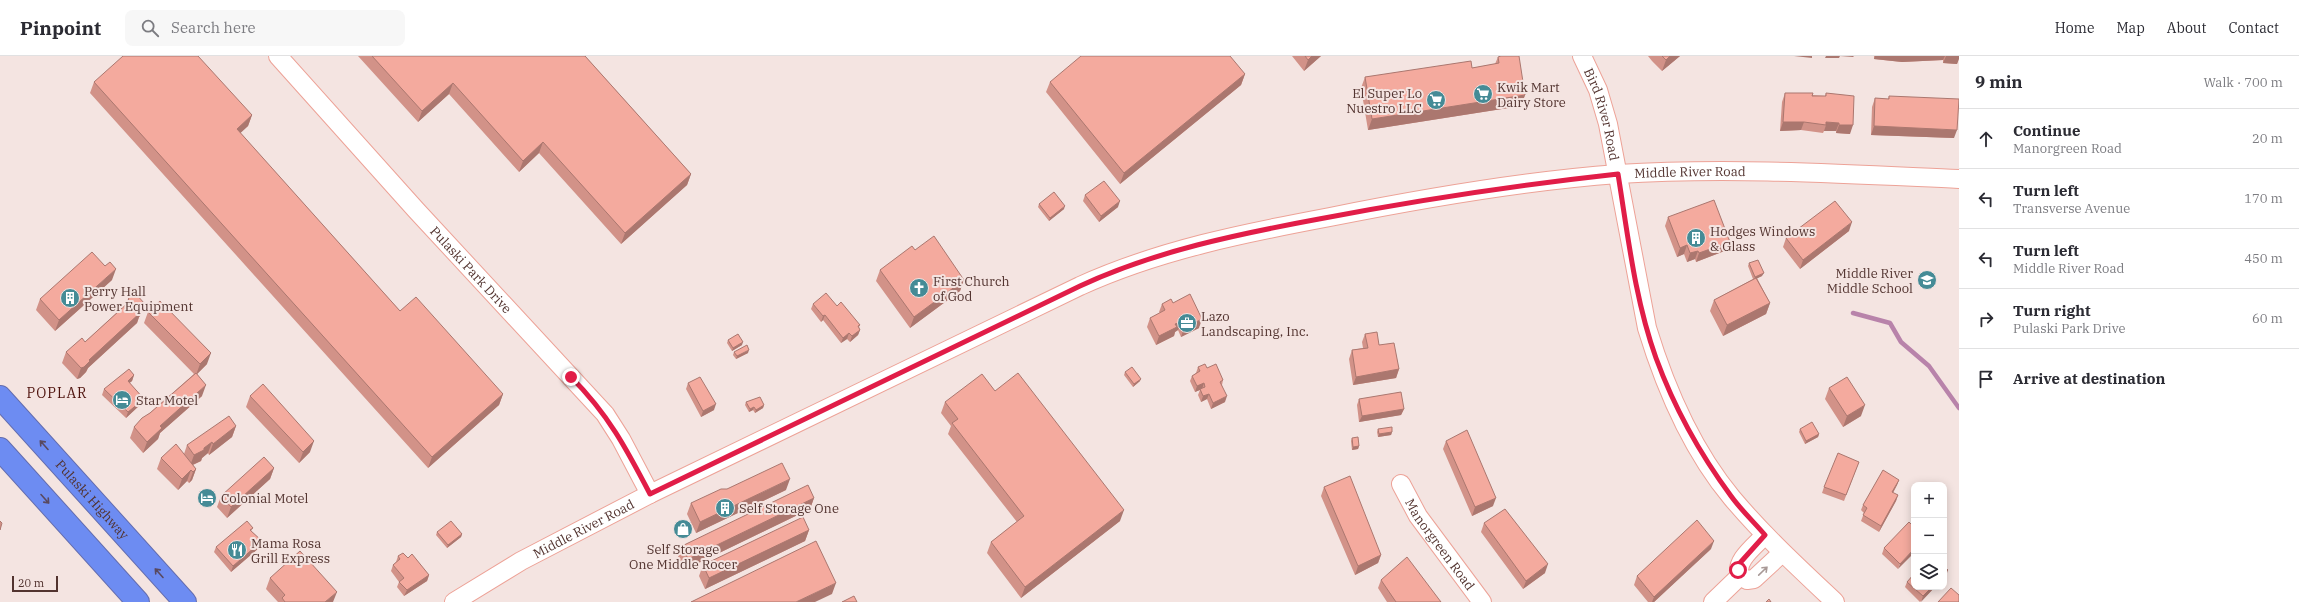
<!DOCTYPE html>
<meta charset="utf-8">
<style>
body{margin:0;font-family:"IBM Plex Serif",serif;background:#f7f7f7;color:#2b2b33}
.controls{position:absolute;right:12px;bottom:12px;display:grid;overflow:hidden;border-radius:8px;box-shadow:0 2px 10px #0003}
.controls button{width:36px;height:36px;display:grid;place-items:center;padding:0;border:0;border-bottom:1px solid #e1e1e2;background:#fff;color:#2b2b33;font:20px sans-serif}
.scale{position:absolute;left:12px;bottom:10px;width:46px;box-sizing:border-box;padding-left:4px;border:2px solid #52332f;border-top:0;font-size:11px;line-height:14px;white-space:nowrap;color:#52332f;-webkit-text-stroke:3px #f4e4e1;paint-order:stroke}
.stop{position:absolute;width:12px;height:12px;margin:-9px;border:3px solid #e11d48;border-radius:50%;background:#fff}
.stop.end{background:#e11d48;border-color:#fff;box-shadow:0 1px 4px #0008}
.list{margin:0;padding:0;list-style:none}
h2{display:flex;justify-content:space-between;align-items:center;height:52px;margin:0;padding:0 16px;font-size:17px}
h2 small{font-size:13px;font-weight:400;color:#7c7c81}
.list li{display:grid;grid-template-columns:26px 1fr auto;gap:12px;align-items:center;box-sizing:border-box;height:60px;padding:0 16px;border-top:1px solid #e1e1e2}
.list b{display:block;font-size:15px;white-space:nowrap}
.list p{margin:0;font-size:13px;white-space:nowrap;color:#7c7c81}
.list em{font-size:13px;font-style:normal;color:#7c7c81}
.icon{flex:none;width:22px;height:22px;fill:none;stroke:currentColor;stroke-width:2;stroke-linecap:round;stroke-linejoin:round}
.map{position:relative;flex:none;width:1959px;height:546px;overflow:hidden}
header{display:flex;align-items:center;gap:24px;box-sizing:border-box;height:56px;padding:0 20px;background:#fff;border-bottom:1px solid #e1e1e2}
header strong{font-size:19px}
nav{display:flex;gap:22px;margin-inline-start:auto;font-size:14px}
.search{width:280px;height:36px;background:#f7f7f7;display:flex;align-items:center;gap:10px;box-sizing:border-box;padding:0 14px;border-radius:8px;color:#7c7c81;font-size:15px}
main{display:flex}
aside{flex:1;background:#fff}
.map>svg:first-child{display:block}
</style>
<header>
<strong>Pinpoint</strong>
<div class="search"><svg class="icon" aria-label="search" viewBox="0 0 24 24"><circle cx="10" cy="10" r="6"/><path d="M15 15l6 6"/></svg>Search here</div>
<nav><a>Home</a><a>Map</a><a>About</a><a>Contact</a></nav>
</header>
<main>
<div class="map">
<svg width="1959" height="546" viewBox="0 0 1959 546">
<rect width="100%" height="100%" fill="#f4e4e1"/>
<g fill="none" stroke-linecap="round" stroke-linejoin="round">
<path stroke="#b883aa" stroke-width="4.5" d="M1853 257 1890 267 1901 286 1929 310 1959 352"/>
<g stroke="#eda297" stroke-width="20">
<g id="minor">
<path id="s1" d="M278 0 416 154 605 358 621 383 650 438"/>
<path id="s2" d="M1582 0 1598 34 1608 68 1647 272C1665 331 1692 394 1732 442 1764 480 1800 513 1835 546"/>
<path id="s3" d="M1401 428 1418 460 1482 546"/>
<path d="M1765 479C1755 490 1734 505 1740 520L1747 524 1754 523 1782 497"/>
<path id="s4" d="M454 546 521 505 650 438 1080 230C1159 194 1245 177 1330 161 1425 142 1522 125 1618 118 1731 111 1846 118 1959 123"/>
<path d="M1713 546 1740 520"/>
</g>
</g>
<g stroke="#646dae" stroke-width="24">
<g id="highway">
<path id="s5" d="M0 341 185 546"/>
<path d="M0 393 138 546"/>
</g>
</g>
<use href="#minor" stroke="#fff" stroke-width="18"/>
<use href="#highway" stroke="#6d8cf2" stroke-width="22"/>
</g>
<path fill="#d29288" d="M358 0H585L691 118 687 129 621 188 539 97 519 116 449 38 418 66Z
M1292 0H1321L1304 15Z
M1648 0H1680L1662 15 1652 5Z
M1874 0H1959L1957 8 1943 7V4L1902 6 1874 3Z
M1498 1 1525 39 1521 50 1368 74 1361 32 1365 21 1472 12 1495 8Z
M1245 18 1241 29 1120 128 1046 36 1050 26Z
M94 26 252 59 248 70 240 77 400 255 503 338 499 349 428 412 90 37Z
M1785 37 1825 40 1826 37 1850 78 1836 77V75H1824L1823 77 1801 74 1780 75 1782 46Z
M1889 40 1954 82 1871 79 1872 51 1875 42 1888 43Z
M1085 139 1118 151 1099 166 1083 145Z
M1039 148 1064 153 1049 165 1038 151Z
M1668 161 1727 194 1696 206 1695 203 1687 206 1684 198 1677 201 1665 170Z
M1849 175 1800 213 1783 191 1786 182Z
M915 194 964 224 960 235 910 272 876 225 880 214Z
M1749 207 1762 220 1757 222 1770 247 1766 258 1723 280 1710 255 1714 244 1753 223 1748 210Z
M112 224 55 275 36 254 40 243Z
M128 243 145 248 141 259 139 261 137 267 88 312 86 316 80 322 77 323 62 307 66 296 85 286 126 248Z
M1173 247 1199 272 1181 281 1178 274 1175 276 1174 280 1156 289 1147 271 1150 262 1160 257 1159 256 1162 248Z
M813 248 837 250 860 269 859 271 860 274 858 279 850 286 847 283 841 287 823 264 821 266 811 253Z
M148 256 207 308 197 318 202 340 160 377 158 383 143 397 130 382 134 371 194 318 144 267Z
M1365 278 1379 289 1399 313 1396 322 1353 329 1349 303 1352 294 1363 292 1362 286Z
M728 284 742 289 732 295 727 287Z
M734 296 748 297 736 303 733 299Z
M1198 311 1207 312 1223 324 1222 329 1225 346 1211 353 1207 343 1201 346 1198 339 1200 334 1195 336 1190 325 1192 320 1196 317Z
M1125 316 1140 325 1133 331 1124 319Z
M134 319 132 325 129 327 144 343 141 348 126 362 102 339 104 333Z
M688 327 714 354 701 361 686 333Z
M1829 332 1861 360 1843 371 1825 343Z
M995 335 1120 465 1021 542 987 497 991 486 1017 466 948 378 951 370 941 357 945 346Z
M250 340 310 396 299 407 246 351Z
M1359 343 1404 353 1401 359 1359 366 1357 349Z
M746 346 764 349 763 352 755 357 753 354 749 356 745 349Z
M236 370 232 381 209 399 208 397 202 402 201 405 193 409 196 413 192 424 189 427 187 425 178 434 157 413 161 402 184 398 187 389Z
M1378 373 1392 376 1391 379 1378 381 1377 376Z
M1800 373 1819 378 1818 381 1805 388 1799 376Z
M1352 382 1359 390 1358 393 1352 394 1351 385Z
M1446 385 1493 450 1472 460 1443 393Z
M1859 406 1844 445 1822 437 1824 431Z
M274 412 270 423 227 462 217 451 221 440Z
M1899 424 1897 429 1893 437 1898 439 1896 445 1879 476 1861 465 1864 457 1861 454 1863 449Z
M1324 431 1381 499 1378 507 1355 519 1321 440Z
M786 434 696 477 687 458 691 447Z
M814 442 810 453 684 514 678 501 682 490Z
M1484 467 1545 517 1523 533 1481 476Z
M1914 471 1898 513 1882 498 1884 492Z
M253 472 251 475 262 485 260 491 231 516 214 496 216 491Z
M809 474 805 485 705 533 699 520 703 509Z
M437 476 462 478 461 481 447 492 436 479Z
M1711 493 1654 546H1648L1634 529 1637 520Z
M398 500 408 502 429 519 427 525 404 540 397 531 399 526 391 515 393 509 396 506Z
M270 522 333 546H278L266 533Z
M1381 524 1441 546H1387L1378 532Z
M1907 526 1935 531 1920 546 1905 531Z"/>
<path fill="#ab776f" d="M1312 0H1321L1304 15 1308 4Z
M1670 0H1680L1662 15 1666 4Z
M1794 0H1812V2Z
M1826 0H1854L1853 1 1840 0 1839 2H1825Z
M1875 0H1945L1943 4 1902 6 1874 3Z
M1946 0H1959V3L1957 8 1943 7Z
M1245 18 1241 29 1120 128 1124 117Z
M453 27 449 38 418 66 422 55Z
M1525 39 1521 50 1368 74 1372 63Z
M252 59 248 70 233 84 237 73Z
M1783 66H1804L1801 74 1780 75Z
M1826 66 1839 67 1836 75H1824L1826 69Z
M1839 69H1853L1850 78 1836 77Z
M1874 70 1957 74 1954 82 1871 79Z
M543 86 539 97 519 116 523 105Z
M691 118 687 129 621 188 625 177Z
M1120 145 1118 151 1099 166 1101 160Z
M1065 150 1064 153 1049 165 1050 162Z
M1852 166 1849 175 1800 213 1803 204Z
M1730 186 1727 194 1696 206 1699 197Z
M1687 189 1684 198 1677 201 1680 192Z
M1698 195 1695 203 1687 206 1690 197Z
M116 213 112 224 55 275 59 264Z
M1764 217 1762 220 1754 224 1755 221Z
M964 224 960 235 910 272 914 261Z
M1770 247 1766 258 1723 280 1727 269Z
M145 248 141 259 139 261 137 267 88 312 86 316 80 322 77 323 81 312Z
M825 259 823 264 821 266 823 260Z
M1202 263 1199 272 1181 281 1184 272Z
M1181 266 1178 274 1175 276 1174 280 1156 289 1159 280 1175 268Z
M860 274 858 279 850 286 852 280Z
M849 277 847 283 841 287 843 282Z
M743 286 742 289 732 295 733 292Z
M749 294 748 297 736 303 737 300Z
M211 297 207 308 196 319 200 308Z
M1399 313 1396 322 1353 329 1356 321Z
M134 319 132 325 125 331 128 325Z
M1141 323 1140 325 1133 331 1134 328Z
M1204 327 1202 333 1195 336 1197 330Z
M206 329 202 340 160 377 158 383 143 397 147 386 160 370Z
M503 338 499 349 428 412 432 401Z
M1209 338 1207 343 1201 346 1203 340Z
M1227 340 1225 346 1211 353 1213 347Z
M144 343 141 348 126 362 128 356Z
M716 348 714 354 701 361 703 355Z
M764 349 763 352 755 357 756 354Z
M1865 349 1861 360 1843 371 1847 360Z
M754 351 753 354 749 356 750 353Z
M1404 353 1401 359 1359 366 1362 360Z
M236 370 232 381 209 399 213 388Z
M1392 376 1391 379 1378 381 1379 378Z
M1819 378 1818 381 1805 388 1806 385Z
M314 385 310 396 299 407 303 396Z
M212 386 208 397 202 402 201 405 190 410 194 399Z
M1359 390 1358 393 1352 394 1353 391Z
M274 412 270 423 227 462 231 451Z
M196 413 192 424 189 427 193 416Z
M191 414 187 425 178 434 182 423Z
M790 423 786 434 696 477 700 466Z
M1899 424 1897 429 1890 442 1892 436Z
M1898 439 1896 445 1879 476 1881 470Z
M814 442 810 453 684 514 688 503Z
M1496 442 1493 450 1472 460 1475 451Z
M1124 454 1120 465 1021 542 1025 531Z
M809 474 805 485 705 533 709 522Z
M462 478 461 481 447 492 448 489Z
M262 485 260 491 231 516 233 510Z
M1714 485 1711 493 1654 546H1652L1654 541Z
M1914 493V497L1898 513 1900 508Z
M1381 499 1378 507 1355 519 1358 510Z
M1548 508 1545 517 1523 533 1526 525Z
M1948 514 1946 520 1944 522V518Z
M429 519 427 525 404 540 407 534Z
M836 527 832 538 815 546H796Z
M1932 531H1935L1921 546 1923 540Z
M337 536 333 546H325Z"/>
<path fill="#f4aa9e" stroke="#ab776f" d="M123 0H198L252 59 237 73 400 255 416 241 503 338 432 401 94 26Z
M372 0H585L691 118 625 177 543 86 523 105 453 27 422 55Z
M1081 0H1230L1245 18 1124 117 1050 26Z
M1305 0H1312L1308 4Z
M1501 0H1519L1525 39 1372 63 1365 21 1471 5 1472 12 1499 7 1498 1Z
M1662 0H1670L1666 4Z
M1785 37H1813L1812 40H1826V37L1854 40 1853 69H1839V67L1826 66V69L1804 66H1783Z
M1889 40 1959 43 1957 74 1874 70 1875 42 1889 43Z
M1104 125 1120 145 1101 160 1085 139Z
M1054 136 1065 150 1050 162 1039 148Z
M1714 144 1730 186 1699 197 1698 195 1690 197 1687 189 1680 192 1668 161Z
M1835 145 1852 166 1803 204 1786 182Z
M934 180 964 224 914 261 880 214 912 190 915 194Z
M92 196 105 210 110 206 116 213 59 264 40 243Z
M1758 204 1764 217 1755 221 1749 207Z
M1756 222 1770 247 1727 269 1714 244Z
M135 237 145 248 139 254 141 256 89 304 90 305 84 311 81 312 66 296 82 282 85 286 130 245 128 243Z
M826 237 837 250 841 246 860 269 858 270 860 274 852 280 849 277 843 282 825 259 823 260 813 248Z
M1190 238 1202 263 1184 272 1181 266 1175 268 1177 271 1159 280 1150 262 1165 254 1162 248 1171 243 1173 247Z
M160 245 211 297 200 308 148 256Z
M1377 276 1379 289 1394 287 1399 313 1356 321 1352 294 1368 292 1365 278Z
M738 278 743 286 733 292 728 284Z
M747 289 749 294 737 300 734 296Z
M1205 308 1207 312 1216 308 1223 324 1220 326 1227 340 1213 347 1209 338 1203 340 1200 333 1205 331 1204 327 1197 330 1192 320 1200 315 1198 311Z
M1132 311 1141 323 1134 328 1125 316Z
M129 313 134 319 128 325 144 343 128 356 104 333Z
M196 317 206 329 160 370 162 372 147 386 134 371 142 362 150 357Z
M1018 317 1124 454 1025 531 991 486 1024 460 952 367 958 363 945 346 982 318 995 335Z
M700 321 716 348 703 355 688 327Z
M1847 321 1865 349 1847 360 1829 332Z
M263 328 314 385 303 396 250 340Z
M1401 336 1404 353 1362 360 1359 343Z
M760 341 764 349 756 354 754 351 750 353 746 346Z
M229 360 236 370 213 388 212 386 204 392V394L194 399 187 389Z
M1812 366 1819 378 1806 385 1800 373Z
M1392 371V376L1379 378 1378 373Z
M1467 374 1496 442 1475 451 1446 385Z
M1358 381 1359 390 1353 391 1352 382Z
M176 388 196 413 193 416 191 414 182 423 161 402Z
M1838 397 1859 406 1846 439 1824 431Z
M264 401 274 412 231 451 221 440Z
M782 407 790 423 700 466 691 447 721 433H727Z
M1883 414 1899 424 1892 436 1898 439 1881 470 1863 459 1867 452 1863 449Z
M1350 420 1381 499 1358 510 1324 431Z
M808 429 814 442 688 503 682 490Z
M1505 453 1548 508 1526 525 1484 467Z
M803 461 809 474 709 522 703 509Z
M1697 464 1714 485 1654 541 1637 520Z
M0 465 2 467 0 474Z
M247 465 253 472 250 474 262 485 233 510 216 491Z
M451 465 462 478 448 489 437 476Z
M1909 466 1914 471V493L1900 508 1884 492Z
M816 485 836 527 796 546H691Z
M300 495 337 536 325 546H285L282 542 285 539 270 522Z
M403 497 408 502 412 498 429 519 407 534 399 526 404 522 393 509 400 503 398 500Z
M1407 501 1441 546H1396L1381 524Z
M1944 510 1948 514 1944 518Z
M1914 518V531H1932L1923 540 1907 526Z
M1951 532 1959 539V546H1938Z
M854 540 857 546H842Z
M1769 543 1771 546H1766Z"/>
<defs><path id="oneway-shaft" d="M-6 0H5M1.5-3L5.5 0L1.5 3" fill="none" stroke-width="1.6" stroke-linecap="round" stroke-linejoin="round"/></defs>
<g stroke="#594960">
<use href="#oneway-shaft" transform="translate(44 389) rotate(-132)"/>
<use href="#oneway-shaft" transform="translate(45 443) rotate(48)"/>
<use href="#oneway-shaft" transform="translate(159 517) rotate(-132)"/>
</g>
<use stroke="#a89997" href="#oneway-shaft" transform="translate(1763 515) rotate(-44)"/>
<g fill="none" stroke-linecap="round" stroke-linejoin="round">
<path stroke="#e11d48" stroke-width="5" d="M571 321C608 358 626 392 650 438L1080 230C1155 195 1238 178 1319 163 1418 144 1518 129 1618 118 1628 180 1635 244 1656 302 1674 351 1700 398 1731 440 1741 454 1754 466 1765 479L1739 508 1738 514"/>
</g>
<defs>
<g id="supermarket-disc" transform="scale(1)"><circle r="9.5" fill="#458b96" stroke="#f4e4e1"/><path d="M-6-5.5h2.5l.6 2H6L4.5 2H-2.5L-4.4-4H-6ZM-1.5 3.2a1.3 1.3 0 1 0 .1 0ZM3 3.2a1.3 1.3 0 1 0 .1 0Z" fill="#fff"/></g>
<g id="building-disc" transform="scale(1)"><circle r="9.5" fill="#458b96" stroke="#f4e4e1"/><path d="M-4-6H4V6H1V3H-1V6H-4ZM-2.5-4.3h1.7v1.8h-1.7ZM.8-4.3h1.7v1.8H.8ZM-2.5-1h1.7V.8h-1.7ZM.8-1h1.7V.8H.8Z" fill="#fff"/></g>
<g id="school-disc" transform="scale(1)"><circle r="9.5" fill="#458b96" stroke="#f4e4e1"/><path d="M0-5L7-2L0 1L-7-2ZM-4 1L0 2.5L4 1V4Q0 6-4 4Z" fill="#fff"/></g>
<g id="church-disc" transform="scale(1)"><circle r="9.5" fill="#458b96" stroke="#f4e4e1"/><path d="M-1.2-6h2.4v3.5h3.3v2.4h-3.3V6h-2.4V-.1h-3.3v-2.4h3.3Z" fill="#fff"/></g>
<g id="office-disc" transform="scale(1)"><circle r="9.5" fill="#458b96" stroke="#f4e4e1"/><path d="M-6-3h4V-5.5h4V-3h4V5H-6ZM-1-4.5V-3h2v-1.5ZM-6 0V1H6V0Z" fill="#fff"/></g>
<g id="hotel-disc" transform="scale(1)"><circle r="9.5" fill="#458b96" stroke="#f4e4e1"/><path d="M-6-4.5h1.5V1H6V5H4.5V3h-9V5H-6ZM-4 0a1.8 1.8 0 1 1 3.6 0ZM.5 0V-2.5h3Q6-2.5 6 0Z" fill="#fff"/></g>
<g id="shop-disc" transform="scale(1)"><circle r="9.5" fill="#458b96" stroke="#f4e4e1"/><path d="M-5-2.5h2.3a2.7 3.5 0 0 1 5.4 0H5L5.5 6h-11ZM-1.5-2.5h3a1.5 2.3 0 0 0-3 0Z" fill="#fff"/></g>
<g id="restaurant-disc" transform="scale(1)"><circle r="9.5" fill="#458b96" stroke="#f4e4e1"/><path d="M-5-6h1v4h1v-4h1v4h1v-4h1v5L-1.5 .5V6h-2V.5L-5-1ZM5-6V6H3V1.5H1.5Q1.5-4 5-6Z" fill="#fff"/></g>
</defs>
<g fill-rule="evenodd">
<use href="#supermarket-disc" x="1483" y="38"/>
<use href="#supermarket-disc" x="1436" y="44"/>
<use href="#building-disc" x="1696" y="182"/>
<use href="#school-disc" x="1927" y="224"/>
<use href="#church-disc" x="919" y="232"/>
<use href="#building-disc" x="70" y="242"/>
<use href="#office-disc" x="1187" y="267"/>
<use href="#hotel-disc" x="122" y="344"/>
<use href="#hotel-disc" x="207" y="442"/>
<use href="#building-disc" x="725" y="452"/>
<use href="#shop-disc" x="683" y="473"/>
<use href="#restaurant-disc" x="237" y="494"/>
</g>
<g text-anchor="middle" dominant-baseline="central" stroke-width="4" stroke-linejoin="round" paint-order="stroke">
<g font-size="13" fill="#52332f" stroke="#f4e4e1" text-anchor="start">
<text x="1497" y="31">Kwik Mart<tspan x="1497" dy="15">Dairy Store</tspan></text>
<text x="1422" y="37" text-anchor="end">El Super Lo<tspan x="1422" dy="15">Nuestro LLC</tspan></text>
<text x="1710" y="175">Hodges Windows<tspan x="1710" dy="15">&amp; Glass</tspan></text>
<text x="1913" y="217" text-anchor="end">Middle River<tspan x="1913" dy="15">Middle School</tspan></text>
<text x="933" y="225">First Church<tspan x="933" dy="15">of God</tspan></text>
<text x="84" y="235">Perry Hall<tspan x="84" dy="15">Power Equipment</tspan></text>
<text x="1201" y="260">Lazo<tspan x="1201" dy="15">Landscaping, Inc.</tspan></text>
<text x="136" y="344">Star Motel</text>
<text x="221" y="442">Colonial Motel</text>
<text x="739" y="452">Self Storage One</text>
<text x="251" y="487">Mama Rosa<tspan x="251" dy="15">Grill Express</tspan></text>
<text x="683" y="493" text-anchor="middle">Self Storage<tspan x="683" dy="15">One Middle Rocer</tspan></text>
</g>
<g font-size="13" fill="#52332f" stroke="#f4e4e1">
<text stroke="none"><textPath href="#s2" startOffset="62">Bird River Road</textPath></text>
<text stroke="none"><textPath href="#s4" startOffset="1325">Middle River Road</textPath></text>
<text stroke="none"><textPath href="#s1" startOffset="288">Pulaski Park Drive</textPath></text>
<text stroke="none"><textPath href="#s5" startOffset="138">Pulaski Highway</textPath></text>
<text stroke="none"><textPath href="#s4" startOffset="149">Middle River Road</textPath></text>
<text stroke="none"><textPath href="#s3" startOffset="72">Manorgreen Road</textPath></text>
</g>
<g font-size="14" letter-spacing="1" fill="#4f130e" stroke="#f4e4e1">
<text x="57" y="337">POPLAR</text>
</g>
</g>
</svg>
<div class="controls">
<button>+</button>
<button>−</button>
<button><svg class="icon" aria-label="layers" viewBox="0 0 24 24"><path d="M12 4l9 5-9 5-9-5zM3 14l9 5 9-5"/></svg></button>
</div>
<div class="scale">20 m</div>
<div class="stop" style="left:1738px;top:514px"></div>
<div class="stop end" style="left:571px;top:321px"></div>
</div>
<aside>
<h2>9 min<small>Walk · 700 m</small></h2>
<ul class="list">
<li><svg class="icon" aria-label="ahead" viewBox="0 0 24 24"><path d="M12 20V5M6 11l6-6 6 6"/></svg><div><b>Continue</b><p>Manorgreen Road</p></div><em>20 m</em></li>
<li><svg class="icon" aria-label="left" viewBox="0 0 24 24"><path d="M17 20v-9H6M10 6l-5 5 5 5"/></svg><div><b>Turn left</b><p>Transverse Avenue</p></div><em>170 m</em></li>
<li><svg class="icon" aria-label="left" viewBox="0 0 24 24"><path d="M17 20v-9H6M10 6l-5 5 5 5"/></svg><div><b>Turn left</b><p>Middle River Road</p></div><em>450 m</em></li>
<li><svg class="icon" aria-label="right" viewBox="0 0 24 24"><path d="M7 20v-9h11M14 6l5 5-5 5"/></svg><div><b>Turn right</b><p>Pulaski Park Drive</p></div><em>60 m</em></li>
<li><svg class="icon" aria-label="arrive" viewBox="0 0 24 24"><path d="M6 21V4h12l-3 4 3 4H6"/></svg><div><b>Arrive at destination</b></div></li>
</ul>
</aside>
</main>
